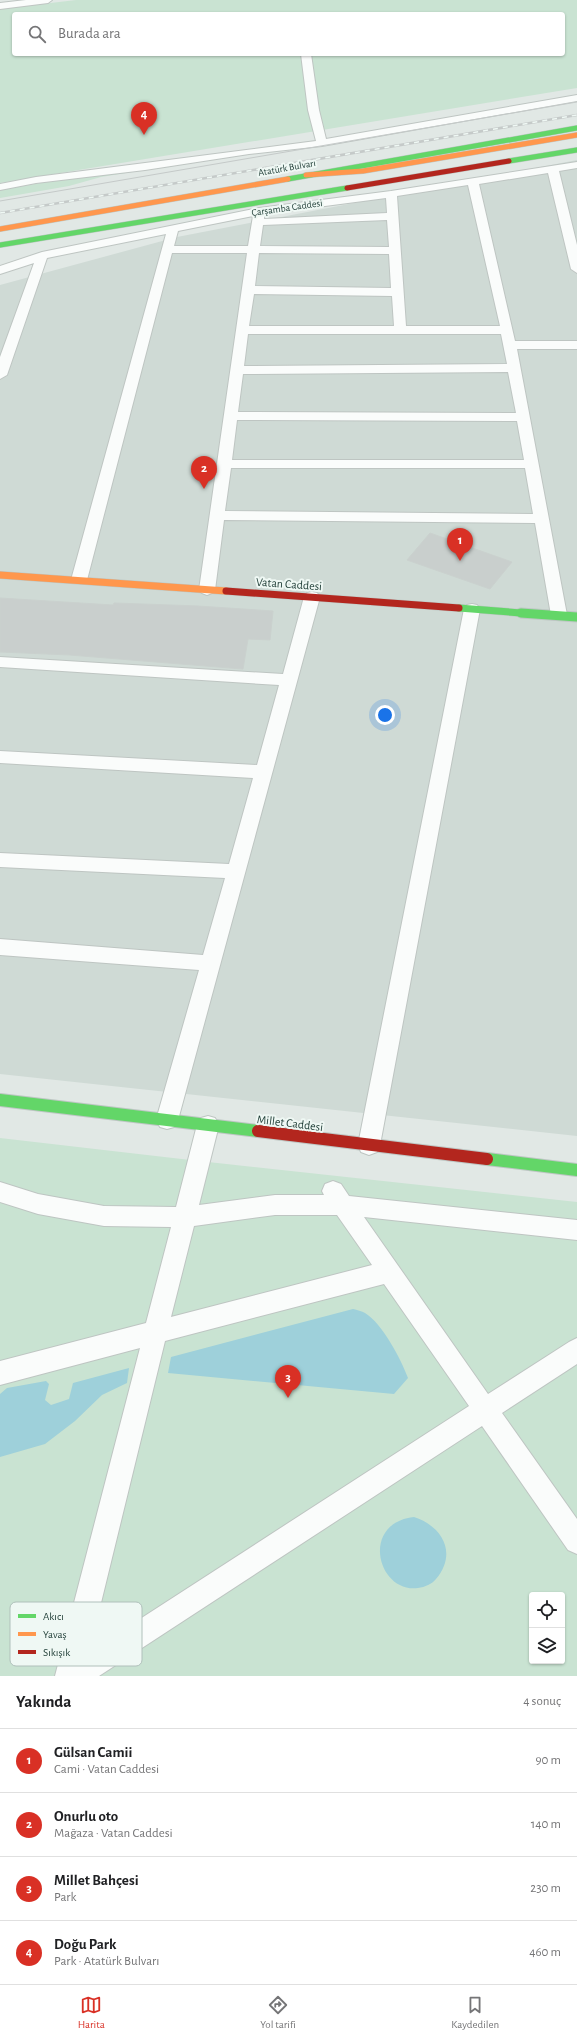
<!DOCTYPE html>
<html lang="tr">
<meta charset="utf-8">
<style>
body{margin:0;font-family:"Alegreya Sans",sans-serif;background:#f2f2f2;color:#202124}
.controls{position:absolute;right:12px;bottom:12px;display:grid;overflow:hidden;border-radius:4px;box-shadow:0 1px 3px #0004}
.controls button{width:36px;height:36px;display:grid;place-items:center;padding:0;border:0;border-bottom:1px solid #e0e0e0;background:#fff;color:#202124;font:20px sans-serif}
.you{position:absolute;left:385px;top:715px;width:14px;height:14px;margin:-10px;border:3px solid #fff;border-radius:50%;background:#1a73e8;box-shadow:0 0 0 6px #1a73e833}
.badge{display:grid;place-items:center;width:26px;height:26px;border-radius:50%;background:#d93025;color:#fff;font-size:13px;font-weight:700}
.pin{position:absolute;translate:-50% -33px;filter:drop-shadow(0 1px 2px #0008)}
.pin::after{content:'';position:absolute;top:21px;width:14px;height:12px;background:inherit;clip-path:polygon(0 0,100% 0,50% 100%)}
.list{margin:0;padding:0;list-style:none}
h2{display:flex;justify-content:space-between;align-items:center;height:52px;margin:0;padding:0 16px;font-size:17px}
h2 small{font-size:13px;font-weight:400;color:#757577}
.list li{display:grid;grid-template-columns:26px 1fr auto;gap:12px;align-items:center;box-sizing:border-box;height:64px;padding:0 16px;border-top:1px solid #e0e0e0}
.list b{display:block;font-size:15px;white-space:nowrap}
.list p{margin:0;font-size:13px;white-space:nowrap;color:#757577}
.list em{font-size:13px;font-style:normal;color:#757577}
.icon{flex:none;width:22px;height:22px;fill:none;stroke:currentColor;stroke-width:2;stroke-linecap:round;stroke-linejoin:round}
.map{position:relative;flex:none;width:577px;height:1676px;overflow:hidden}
.search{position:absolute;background:#fff;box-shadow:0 1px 3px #0004;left:12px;right:12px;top:12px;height:44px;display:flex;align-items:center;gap:10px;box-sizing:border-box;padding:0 14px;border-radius:4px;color:#757577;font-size:15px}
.sheet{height:308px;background:#fff}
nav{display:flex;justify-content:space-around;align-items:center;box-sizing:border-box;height:56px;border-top:1px solid #e0e0e0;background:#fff;font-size:11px;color:#757577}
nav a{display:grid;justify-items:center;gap:2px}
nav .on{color:#d93025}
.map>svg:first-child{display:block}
</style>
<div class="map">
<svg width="577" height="1676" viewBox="0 0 577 1676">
<rect width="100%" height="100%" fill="#e1e8e5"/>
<path fill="#cfdad5" d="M577 160V1136L0 1074V285L177 237Z"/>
<path fill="#c9e3d2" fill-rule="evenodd" d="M76 0H577V88L0 183V9ZM14 14H563V54H14Z
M132 172 101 177 69 186 0 198V190L58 180Z
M0 1138 199 1161 577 1202V1676H0ZM532 1595H562V1661H532Z"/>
<path fill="#9ed0da" d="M353 1309C357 1310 362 1311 365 1313 382 1323 401 1359 408 1378L394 1394 168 1373 171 1357Z
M129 1368 127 1383 102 1395 75 1421 45 1444 0 1457V1394L7 1388 46 1381 49 1384 45 1400 51 1405 69 1399 73 1383Z
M414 1517C442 1526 458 1553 436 1579 432 1584 425 1587 418 1588 377 1593 360 1523 414 1517Z"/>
<path fill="#c9cfcd" stroke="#cad1ce" d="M430 533 512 562 490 589 407 560Z
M0 598 113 605 114 603 198 606 273 611 270 640 248 639 243 669 70 655 0 652Z"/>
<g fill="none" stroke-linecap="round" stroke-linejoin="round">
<g stroke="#bec5c2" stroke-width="2">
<path id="street" d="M26 0H52L48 3 0 9V3Z
M301 54H311L319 110 326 139 577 95V101L322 146 249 154 145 170 36 183 0 190V184L36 177 316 141 308 110Z
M577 162V168L559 171 577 245V273L571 269 548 173 479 184 515 341H577V349H517L567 615 565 619 559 620 553 619 551 615 535 523 224 520 215 590 212 593 207 595 202 593 199 590 247 253H172L87 580 84 583H74L71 580 166 234 47 258 7 375 0 379V357L34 263 0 274V266L42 252 259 208 391 191ZM468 185 500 326H406L397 196ZM386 198 387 213 264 219V214ZM253 216 248 246H174L178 231ZM387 220 389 247 260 246 263 225ZM259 253 389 254 391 288 255 286ZM254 294 392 296 394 326H249ZM248 334H501L507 364 244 366ZM508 372 516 413 238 412 243 374ZM237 420 517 421 524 460H232ZM231 468H525L533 514 225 511Z
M312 592 317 593 320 597 178 1120 174 1127 167 1129 160 1127 156 1120 199 970 0 955V939L203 955 225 878 0 867V853L229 864 253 778 0 763V751L257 765 279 685 0 667V657L283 674 304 597 307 593Z
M472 604 477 605 480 609 380 1145 377 1152 369 1155 361 1152 358 1145 464 609 467 605Z
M208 1116 215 1118 219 1125 199 1205 275 1195H324L322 1191 325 1184 333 1181 341 1184 349 1196 577 1220V1240L364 1217 488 1394 569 1342 577 1338V1364L502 1413 577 1519V1554L568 1550 482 1426 99 1676H55L140 1348 0 1385V1361L146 1323 171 1227 104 1226 38 1214 0 1202V1182L38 1194 104 1206 176 1207 197 1125 201 1118ZM275 1215H337L372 1265 171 1317 194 1226ZM384 1284 469 1406 89 1652 165 1341Z"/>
</g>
<g stroke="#bdc6c3" stroke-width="6">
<path id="fast-far3" d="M509 161 577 150
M288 179 577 128
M0 245 347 188"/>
</g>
<g stroke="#bdc6c3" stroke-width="8">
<path id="fast-far2" d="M459 608 534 614"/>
</g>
<g stroke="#bdc6c3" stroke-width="11">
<path id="fast-far1" d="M521 613 577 617"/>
</g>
<g stroke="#bdc6c3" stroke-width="14">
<path id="fast" d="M0 1100 258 1131
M487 1159 577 1170"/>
</g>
<g stroke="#bdc6c3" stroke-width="6">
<path id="slow-far1" d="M306 175 363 171 577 135
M0 229 288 179"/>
</g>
<g stroke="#bdc6c3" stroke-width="8">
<path id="slow" d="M0 575 226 591"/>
</g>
<g stroke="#bdc6c3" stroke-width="6">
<path id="jam-far2" d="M347 188 509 161"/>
</g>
<g stroke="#bdc6c3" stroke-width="8">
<path id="jam-far1" d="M226 591 459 608"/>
</g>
<g stroke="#bdc6c3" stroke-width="14">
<path id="jam" d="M258 1131 487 1159"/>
</g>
<use href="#street" fill="#fafcfb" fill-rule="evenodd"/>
<use href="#fast-far3" stroke="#63d668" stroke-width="5"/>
<use href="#fast-far2" stroke="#63d668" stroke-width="7"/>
<use href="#fast-far1" stroke="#63d668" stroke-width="9"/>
<use href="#fast" stroke="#63d668" stroke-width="12"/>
<use href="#slow-far1" stroke="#ff974d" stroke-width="5"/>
<use href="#slow" stroke="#ff974d" stroke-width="7"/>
<use href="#jam-far2" stroke="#b3261e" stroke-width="5"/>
<use href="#jam-far1" stroke="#b3261e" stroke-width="7"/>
<use href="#jam" stroke="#b3261e" stroke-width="12"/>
<path stroke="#c5cac9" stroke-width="1" d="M0 201 577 102"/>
<g stroke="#c5cac9" stroke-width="2.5">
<path id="rail" d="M0 213 577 115"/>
</g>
<use href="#rail" stroke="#eff8f4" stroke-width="1.5" stroke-dasharray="5" stroke-linecap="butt"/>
</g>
<g text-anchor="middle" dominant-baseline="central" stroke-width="4" stroke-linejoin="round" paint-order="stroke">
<g font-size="10" fill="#1e3c35" stroke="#eff8f4">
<text transform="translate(287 168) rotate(-10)">Atatürk Bulvarı</text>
<text transform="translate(287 208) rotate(-8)">Çarşamba Caddesi</text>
</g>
<g font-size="12" fill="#1e3c35" stroke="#eff8f4">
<text transform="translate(289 584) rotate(4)">Vatan Caddesi</text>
<text transform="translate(290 1123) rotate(7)">Millet Caddesi</text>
</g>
</g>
<rect x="10" y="1602" width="132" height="64" rx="6" fill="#eff8f4" stroke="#b0c0bb" stroke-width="1"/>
<rect x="18" y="1614" width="18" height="4" fill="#63d668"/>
<rect x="18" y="1632" width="18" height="4" fill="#ff974d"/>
<rect x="18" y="1650" width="18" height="4" fill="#b3261e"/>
<g font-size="11" fill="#1e3c35">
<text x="43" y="1620">Akıcı</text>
<text x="43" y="1638">Yavaş</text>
<text x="43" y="1656">Sıkışık</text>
</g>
</svg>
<div class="controls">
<button><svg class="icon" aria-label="locate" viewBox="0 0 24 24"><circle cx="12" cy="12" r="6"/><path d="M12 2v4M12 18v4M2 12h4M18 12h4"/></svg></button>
<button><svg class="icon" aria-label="layers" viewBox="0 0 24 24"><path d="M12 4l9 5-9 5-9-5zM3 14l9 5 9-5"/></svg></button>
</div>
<div class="you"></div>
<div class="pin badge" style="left:460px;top:561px">1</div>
<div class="pin badge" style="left:204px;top:489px">2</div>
<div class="pin badge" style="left:288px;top:1398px">3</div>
<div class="pin badge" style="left:144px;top:135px">4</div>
<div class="search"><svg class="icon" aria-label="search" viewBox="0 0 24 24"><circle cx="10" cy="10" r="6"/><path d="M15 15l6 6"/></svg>Burada ara</div>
</div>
<section class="sheet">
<h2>Yakında<small>4 sonuç</small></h2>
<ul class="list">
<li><span class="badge">1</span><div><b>Gülsan Camii</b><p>Cami · Vatan Caddesi</p></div><em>90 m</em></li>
<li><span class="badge">2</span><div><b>Onurlu oto</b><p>Mağaza · Vatan Caddesi</p></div><em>140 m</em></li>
<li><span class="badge">3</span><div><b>Millet Bahçesi</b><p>Park</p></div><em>230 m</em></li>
<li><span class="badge">4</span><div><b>Doğu Park</b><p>Park · Atatürk Bulvarı</p></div><em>460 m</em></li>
</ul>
</section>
<nav>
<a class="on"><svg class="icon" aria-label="map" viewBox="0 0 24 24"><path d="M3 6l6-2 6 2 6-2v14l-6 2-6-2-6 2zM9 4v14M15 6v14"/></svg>Harita</a>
<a><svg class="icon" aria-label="directions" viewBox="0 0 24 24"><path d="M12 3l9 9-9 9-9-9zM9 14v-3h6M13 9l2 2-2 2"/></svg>Yol tarifi</a>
<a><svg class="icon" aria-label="saved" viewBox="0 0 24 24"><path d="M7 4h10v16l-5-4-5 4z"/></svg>Kaydedilen</a>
</nav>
